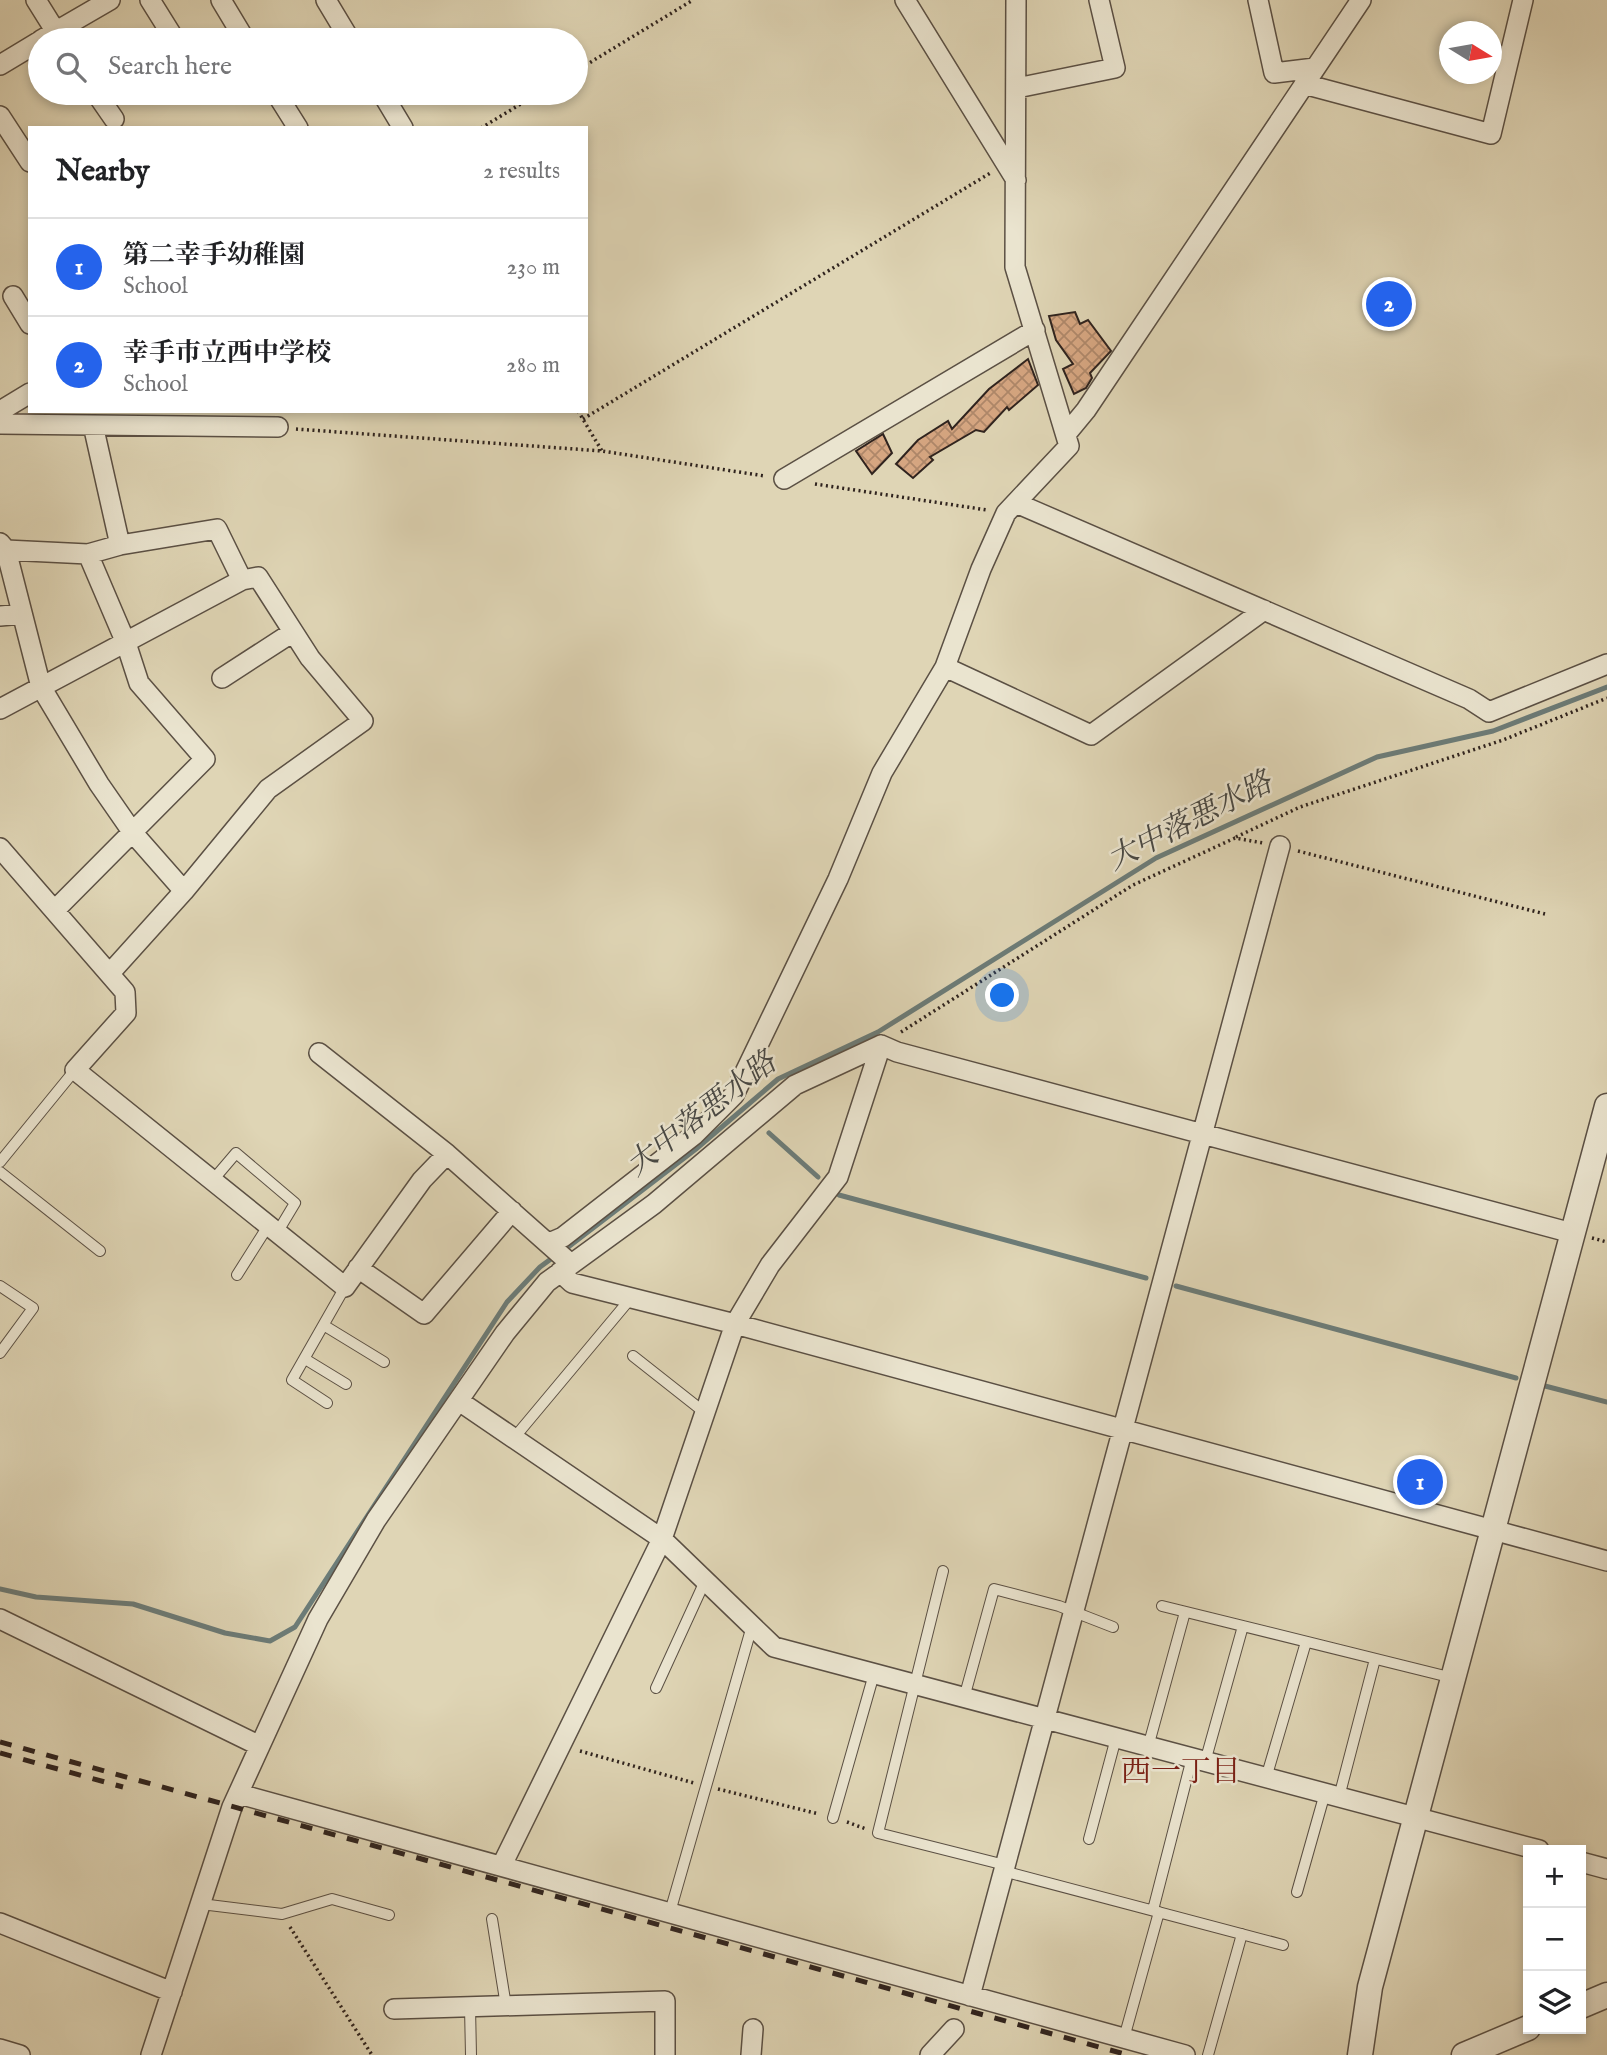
<!DOCTYPE html>
<meta charset="utf-8">
<style>
body{margin:0;font-family:"IM FELL English","Noto Serif JP",serif;background:#f6f6f6;color:#202124}
.controls{position:absolute;right:21px;bottom:21px;display:grid;overflow:hidden;border-radius:0px;box-shadow:0 4px 10px #0003}
.controls button{width:63px;height:63px;display:grid;place-items:center;padding:0;border:0;border-bottom:2px solid #e0e0e0;background:#fff;color:#202124;font:35px sans-serif}
.compass{position:absolute;left:1439px;top:21px;width:63px;height:63px;border-radius:50%;background:#fff;box-shadow:0 4px 10px #0003;rotate:101deg}
.you{position:absolute;left:1003px;top:996px;width:24px;height:24px;margin:-18px;border:5px solid #fff;border-radius:50%;background:#1a73e8;box-shadow:0 0 0 10px #1a73e833}
.badge{display:grid;place-items:center;width:46px;height:46px;border-radius:50%;background:#2563eb;color:#fff;font-size:23px;font-weight:700}
.pin{position:absolute;translate:-50% -50%;border:4px solid #fff;box-shadow:0 2px 7px #0006}
.list{margin:0;padding:0;list-style:none}
h2{display:flex;justify-content:space-between;align-items:center;height:91px;margin:0;padding:0 28px;font-size:30px}
h2 small{font-size:23px;font-weight:400;color:#757577}
.list li{display:grid;grid-template-columns:46px 1fr auto;gap:21px;align-items:center;box-sizing:border-box;height:98px;padding:0 28px;border-top:2px solid #e0e0e0}
.list b{display:block;font-size:26px;white-space:nowrap}
.list p{margin:0;font-size:23px;white-space:nowrap;color:#757577}
.list em{font-size:23px;font-style:normal;color:#757577}
.icon{flex:none;width:38px;height:38px;fill:none;stroke:currentColor;stroke-width:2;stroke-linecap:round;stroke-linejoin:round}
.map{position:relative;flex:none;width:1607px;height:2055px;overflow:hidden}
.search{position:absolute;background:#fff;box-shadow:0 4px 10px #0003;left:28px;top:28px;width:560px;height:77px;display:flex;align-items:center;gap:18px;box-sizing:border-box;padding:0 24px;border-radius:38px;color:#757577;font-size:26px}
.panel{position:absolute;background:#fff;box-shadow:0 4px 10px #0003;left:28px;top:126px;width:560px;height:287px;border-radius:0px}
.map>svg:first-child{display:block}
</style>
<div class="map">
<svg width="1607" height="2055" viewBox="0 0 1607 2055">
<defs>
<pattern id="building-cross-hatch" width="8" height="8" patternUnits="userSpaceOnUse" patternTransform="scale(1.75)"><rect width="8" height="8" fill="#d6a681"/><path d="M0 0l8 8M0 8l8-8" fill="none" stroke="#ae8769"/></pattern>
</defs>
<rect width="100%" height="100%" fill="#dfd5b5"/>
<filter id="stains"><feTurbulence type="fractalNoise" baseFrequency=".00286" numOctaves="4"/><feColorMatrix values="0 0 0 0 .2 0 0 0 0 .09 0 0 0 0 .02 0 0 0 .5 -.17"/></filter>
<radialGradient id="worn" r=".72"><stop offset=".6" stop-color="#630" stop-opacity="0"/><stop offset="1" stop-color="#630" stop-opacity=".3"/></radialGradient>
<g fill="none" stroke-linecap="round" stroke-linejoin="round">
<path stroke="#6c7c78" stroke-width="5" d="M769 1133 818 1177
M839 1195 1146 1278
M563 1251 696 1149 778 1079 878 1032 1156 858 1377 757 1493 731 1607 687
M1176 1286 1516 1378
M1545 1386 1607 1402
M0 1589 36 1597 133 1604 225 1633 270 1641 295 1627 507 1302 540 1267 555 1256"/>
</g>
<path fill="url(#building-cross-hatch)" stroke="#2f231e" stroke-width="2" d="M1075 312 1080 324 1088 320 1111 351 1090 373 1092 378 1086 388 1074 394 1063 369 1073 364 1056 340 1049 316Z
M1028 359 1038 385 1009 410 1007 407 984 432 976 430 930 457 933 460 913 478 896 464 918 440 948 421 952 429 989 389Z
M883 434 892 453 872 474 856 451Z"/>
<g fill="none" stroke-linecap="round" stroke-linejoin="round">
<g stroke="#5b5044" stroke-width="12">
<path id="service" d="M0 1162 75 1070
M0 1172 100 1251
M213 1180 236 1153 295 1203 277 1233
M237 1275 268 1226
M0 1286 33 1308 0 1353
M325 1326 384 1362
M633 1356 704 1412
M305 1359 346 1384
M327 1403 292 1380 345 1287
M514 1438 631 1298
M943 1571 878 1833 1005 1865
M1162 1606 1453 1678
M656 1688 705 1581
M964 1698 994 1589 1059 1606 1113 1627
M1148 1747 1185 1612
M1205 1762 1243 1626
M1266 1778 1306 1642
M1339 1797 1375 1659
M833 1818 874 1674
M1089 1839 1116 1738
M1003 1871 1283 1945
M1297 1892 1325 1793
M201 1904 282 1914 332 1899 389 1915
M1153 1910 1192 1758
M670 1912 752 1626
M492 1919 506 2006
M470 2007 471 2055
M1124 2038 1159 1912
M1208 2055 1242 1934"/>
</g>
<g stroke="#5b5044" stroke-width="22">
<path id="minor" d="M36 0 61 40
M150 0 175 40
M221 0 242 35
M326 0 350 40
M905 0 1016 180
M1258 0 1274 73 1315 68
M41 40 110 0
M0 65 40 41
M1304 84 1491 134 1523 0
M1017 88 1115 68 1099 0
M96 93 114 119
M276 93 298 128
M382 93 403 128
M0 116 30 162
M13 296 30 324
M0 411 30 393
M0 424 278 427
M93 425 120 545
M1067 433 1086 410 1361 0
M784 479 1035 330
M1016 503 1469 699 1489 712 1607 664
M0 543 6 550 41 687 99 784 133 833 184 891
M0 616 22 614
M945 667 1091 735 1264 610
M222 678 293 632
M0 709 242 580 217 529 120 545 88 554 6 550
M0 848 125 992 126 1013 75 1070 345 1287 422 1180 447 1154 571 1264
M55 910 205 759 139 683 126 643 88 554
M111 972 184 891 268 789 363 721 310 658 258 577 242 580
M319 1053 447 1154
M549 1243 563 1237 694 1135 734 1095 838 879 882 773 945 667 981 569 1006 513 1069 446 1015 267 1016 0
M358 1268 424 1314 512 1211
M560 1272 572 1283 735 1324 1607 1561
M459 1401 662 1539 774 1647 1539 1850
M0 1619 260 1746
M239 1794 1185 2055
M1581 1862 1607 1869
M502 1865 662 1539 735 1324 770 1265 838 1177 881 1045 897 1052 1572 1233
M0 1923 172 1992
M970 1996 1280 846
M394 2009 665 2001V2055
M0 2049 20 2055
M151 2055 232 1807 318 1619 376 1520 505 1333 547 1282 654 1204 795 1085 881 1045
M751 2055 753 2029
M930 2055 954 2029"/>
</g>
<g stroke="#5b5044" stroke-width="27">
<path id="tertiary" d="M1581 2006 1607 1995
M1360 2055 1370 1987 1607 1106
M1464 2055 1528 2028"/>
</g>
<path stroke="#2f231e" stroke-width="3.5" stroke-dasharray="2 3.5" stroke-linecap="butt" d="M576 71 693 0
M481 128 539 93
M578 411 602 451
M583 419 992 172
M296 429 602 451 765 476
M815 484 987 510
M1236 837 1300 807 1503 740 1607 698
M1298 851 1545 914
M901 1032 1133 885 1235 838 1263 843
M1592 1238 1607 1242
M580 1751 694 1783
M718 1789 819 1814
M847 1822 866 1829
M290 1927 372 2055"/>
<use href="#service" stroke="#eae4cf" stroke-width="10"/>
<use href="#minor" stroke="#eae4cf" stroke-width="19"/>
<use href="#tertiary" stroke="#eae4cf" stroke-width="24"/>
<path stroke="#2f231e" stroke-width="5" stroke-dasharray="12 12" stroke-linecap="butt" d="M0 1742 1128 2055
M0 1753 123 1787"/>
</g>
<g text-anchor="middle" dominant-baseline="central" stroke-width="5" stroke-linejoin="round" paint-order="stroke">
<g font-size="30" font-style="italic" fill="#484844" stroke="#eae4cf">
<text transform="translate(1190 822) rotate(-27)">大中落悪水路</text>
<text transform="translate(702 1115) rotate(-38)">大中落悪水路</text>
</g>
<g font-size="30" fill="#7a1f14" stroke="#eae4cf">
<text x="1181" y="1773">西一丁目</text>
</g>
</g>
<rect width="100%" height="100%" filter="url(#stains)"/>
<rect width="100%" height="100%" fill="url(#worn)"/>
</svg>
<div class="controls">
<button>+</button>
<button>−</button>
<button><svg class="icon" aria-label="layers" viewBox="0 0 24 24"><path d="M12 4l9 5-9 5-9-5zM3 14l9 5 9-5"/></svg></button>
</div>
<svg class="compass" viewBox="-18 -18 36 36"><path d="M0-13l5 13h-10z" fill="#e53935"/><path d="M0 13l5-13h-10z" fill="#757577"/></svg>
<div class="you"></div>
<div class="pin badge" style="left:1420px;top:1482px">1</div>
<div class="pin badge" style="left:1389px;top:304px">2</div>
<div class="search"><svg class="icon" aria-label="search" viewBox="0 0 24 24"><circle cx="10" cy="10" r="6"/><path d="M15 15l6 6"/></svg>Search here</div>
<section class="panel">
<h2>Nearby<small>2 results</small></h2>
<ul class="list">
<li><span class="badge">1</span><div><b>第二幸手幼稚園</b><p>School</p></div><em>230 m</em></li>
<li><span class="badge">2</span><div><b>幸手市立西中学校</b><p>School</p></div><em>280 m</em></li>
</ul>
</section>
</div>
